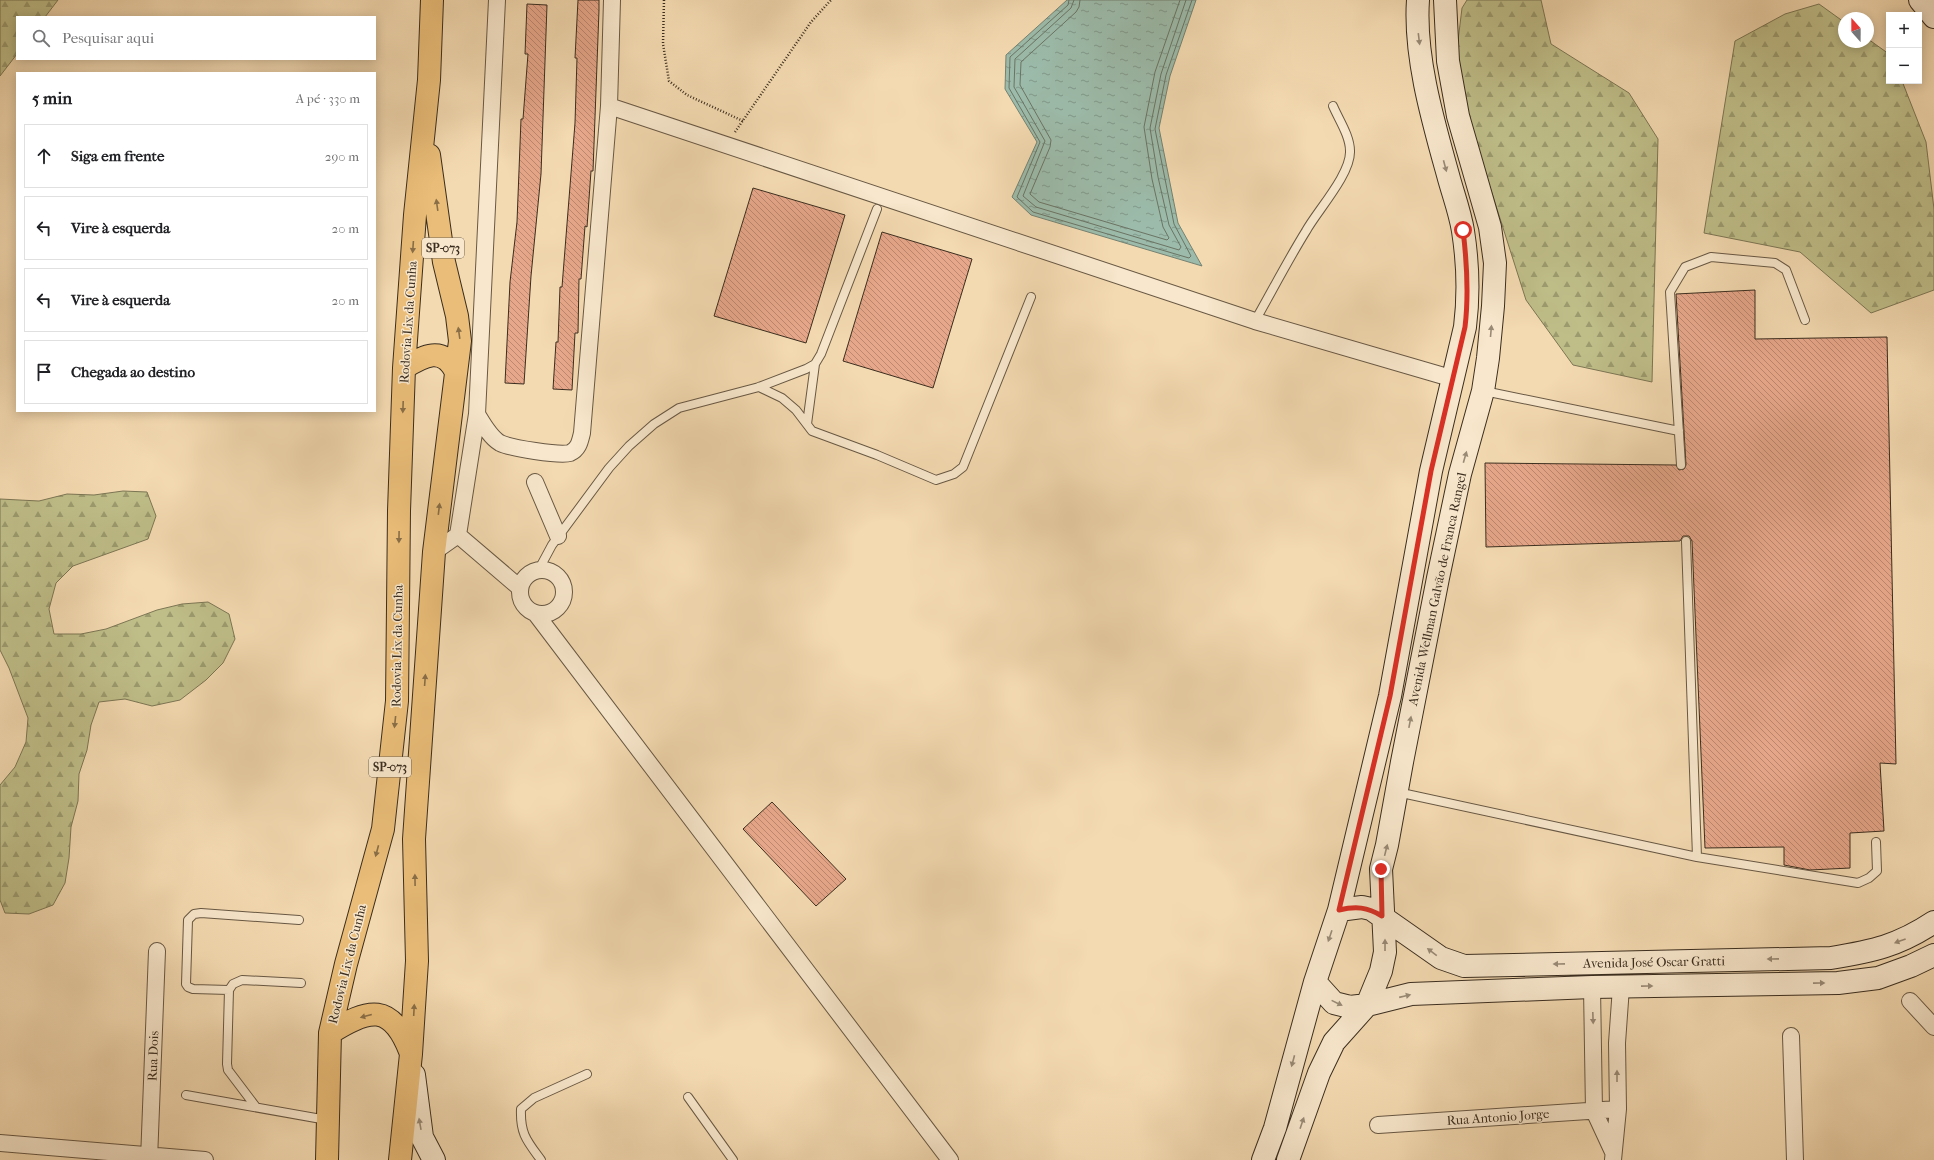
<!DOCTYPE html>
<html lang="pt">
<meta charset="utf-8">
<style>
body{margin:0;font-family:"IM FELL French Canon",serif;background:#f6f6f6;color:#202124}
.controls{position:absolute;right:12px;top:12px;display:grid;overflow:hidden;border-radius:0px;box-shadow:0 2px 10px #0003}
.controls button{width:36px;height:36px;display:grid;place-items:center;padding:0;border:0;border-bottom:1px solid #e0e0e0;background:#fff;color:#202124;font:20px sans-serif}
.compass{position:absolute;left:1838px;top:12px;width:36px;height:36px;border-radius:50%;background:#fff;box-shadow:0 2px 10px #0003;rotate:339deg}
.stop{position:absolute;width:12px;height:12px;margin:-9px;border:3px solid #d93025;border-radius:50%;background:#fff}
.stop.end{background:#d93025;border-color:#fff;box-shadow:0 1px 4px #0008}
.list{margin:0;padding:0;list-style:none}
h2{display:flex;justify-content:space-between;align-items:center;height:52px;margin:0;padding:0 16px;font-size:17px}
h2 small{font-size:13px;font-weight:400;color:#757577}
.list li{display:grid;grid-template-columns:26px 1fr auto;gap:12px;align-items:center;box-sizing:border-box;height:64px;margin:0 8px 8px;padding:0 8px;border:1px solid #e0e0e0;border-radius:0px}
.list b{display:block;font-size:15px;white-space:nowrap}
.list em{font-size:13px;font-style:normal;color:#757577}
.icon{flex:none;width:22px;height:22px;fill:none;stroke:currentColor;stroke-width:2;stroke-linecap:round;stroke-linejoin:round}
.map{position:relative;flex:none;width:1934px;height:1160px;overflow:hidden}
.search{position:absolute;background:#fff;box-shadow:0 2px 10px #0003;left:16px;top:16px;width:360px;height:44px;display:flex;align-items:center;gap:10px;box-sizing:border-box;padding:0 14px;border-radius:0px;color:#757577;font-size:15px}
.panel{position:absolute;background:#fff;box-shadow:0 2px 10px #0003;left:16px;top:72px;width:360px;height:340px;border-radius:0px}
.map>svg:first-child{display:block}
</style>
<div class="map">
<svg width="1934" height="1160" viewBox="0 0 1934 1160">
<defs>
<pattern id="forest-firs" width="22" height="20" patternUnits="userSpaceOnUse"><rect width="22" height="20" fill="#bfbe89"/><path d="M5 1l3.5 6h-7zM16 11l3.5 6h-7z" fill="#9c9b6f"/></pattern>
<pattern id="water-ripples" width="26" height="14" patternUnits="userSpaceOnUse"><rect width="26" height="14" fill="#9cbbaa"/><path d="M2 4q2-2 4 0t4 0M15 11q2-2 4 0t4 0" fill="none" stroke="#80988a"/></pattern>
<pattern id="building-back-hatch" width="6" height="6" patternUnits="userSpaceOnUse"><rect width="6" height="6" fill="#e7a78a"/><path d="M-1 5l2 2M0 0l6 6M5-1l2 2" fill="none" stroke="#bc8870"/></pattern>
</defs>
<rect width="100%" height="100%" fill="#f4dab1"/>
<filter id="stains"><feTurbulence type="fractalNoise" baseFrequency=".005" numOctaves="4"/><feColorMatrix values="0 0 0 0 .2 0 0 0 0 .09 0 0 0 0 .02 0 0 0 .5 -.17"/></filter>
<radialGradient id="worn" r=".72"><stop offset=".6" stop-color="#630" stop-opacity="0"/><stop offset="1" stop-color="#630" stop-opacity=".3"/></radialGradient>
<path fill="url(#forest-firs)" stroke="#7c7654" d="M0 0H58L45 17H17V54L0 76Z
M1467 0H1541L1551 44 1629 93 1658 139 1652 382 1573 365 1526 300 1454 74 1462 8Z
M1819 4 1844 22V42H1868V39L1889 54V81H1902L1926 142 1934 209V290L1871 313 1800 252 1704 233 1735 41 1785 14Z
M123 491 147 492 156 516 148 539 73 566 56 583 49 609 54 634H81L106 629 157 610 182 604 208 602 229 614 235 639 223 663 206 680 180 700 152 706 125 699 99 702 91 725 87 750 79 774 78 801 71 827 69 858 65 883 53 905 29 914 5 913 0 900V785L15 767 26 742 28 718 9 668 0 650V499L39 501 67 494 94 495Z"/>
<path fill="url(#water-ripples)" stroke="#758272" d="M1067 0H1196L1170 76 1159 128 1178 223 1202 266 1031 215 1012 197 1037 142 1005 89 1006 55Z"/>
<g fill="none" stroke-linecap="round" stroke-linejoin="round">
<path stroke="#6b7464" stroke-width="1" d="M1069 0 1068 5 1010 57 1009 88 1040 142 1017 197 1033 212 1189 258 1191 256 1174 224 1155 129 1166 75 1192 0
M1074 0 1071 8 1015 59 1014 87 1045 141 1023 196 1036 207 1179 250 1181 247 1169 225 1158 177 1150 128 1161 74 1186 0
M1080 0 1079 7 1076 12 1021 62 1020 85 1051 140 1050 147 1030 194 1039 202 1167 240 1169 238 1163 227 1152 179 1144 127 1155 72 1180 0"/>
</g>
<path fill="url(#building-back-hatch)" stroke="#3a2d1f" d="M578 0H599V10L593 171H591L587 227 585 226 581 279H579L578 333H575L572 390 553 389 556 342H558L560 287H562L575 123 577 58H575Z
M527 4 547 5 541 174 531 276 524 384 505 383 510 282 517 222 521 119H523L528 54H525Z
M753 188 845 215 806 343 714 316Z
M882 232 972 259 933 388 843 361Z
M1755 290V339L1887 337 1896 764 1880 763 1884 831 1850 833V868L1810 870 1784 865V847L1705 848 1692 541 1689 536H1683L1680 541 1486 547 1485 463 1676 465 1679 470 1684 469 1686 465 1676 294Z
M772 802 846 879 816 906 743 829Z"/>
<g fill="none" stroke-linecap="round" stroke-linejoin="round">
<g stroke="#685844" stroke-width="10">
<path id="lane" d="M1255 321C1272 291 1288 260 1306 231 1317 211 1351 174 1350 151 1350 136 1339 120 1333 106
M759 387 782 398 796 410 812 431 877 455 936 480 954 474 963 467 1031 297
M1484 391 1679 431
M807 424 815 364
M1681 465 1670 292 1685 267 1711 257 1775 263 1786 270 1805 320
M1686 541 1697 857
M538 571 552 545 609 468 629 446 654 424 679 408 759 387 806 369 815 364 821 354 877 209
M1397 792 1697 857 1858 883 1869 878 1877 871 1876 842
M229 990 193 989 188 987 186 984 188 920 194 914 201 913 299 920
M186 1095 327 1120
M688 1097 733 1160
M256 1107 228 1070 227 1064 229 990 233 984 242 980 301 983
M541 1160C527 1141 520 1134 521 1109L534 1098 587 1074"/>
</g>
<g stroke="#685844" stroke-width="18">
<path id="street" d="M497 0 477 414C483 424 490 437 500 443 510 448 560 456 570 453 579 449 580 441 582 433L609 106 612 0
M609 106 1255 321 1454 379
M535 482 558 536
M458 535 520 588
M434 552 458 535 477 414
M520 592a22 22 0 1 1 44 0a22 22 0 1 1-44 0Z
M536 614 950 1160
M1592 987 1594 1111 1613 1152
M1910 1001 1934 1027
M1791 1036 1795 1160
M1378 1125 1618 1109
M0 1143 205 1160
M149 1160 157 951
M1613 1160 1618 1109 1617 1043 1621 987"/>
</g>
<g stroke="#3a2d1f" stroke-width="24">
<path id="secondary" d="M1920 0 1934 17
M1339 910 1362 907 1371 909 1441 958 1464 966 1831 958C1873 951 1898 946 1934 922
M1315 982 1334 1003 1350 1007 1367 1005 1411 994 1592 987 1838 983 1878 978 1911 966 1934 955
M414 1075 422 1137 434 1160
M1263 1160 1275 1128 1315 982 1339 910 1390 696 1431 471 1465 327C1469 295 1468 263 1463 231 1460 212 1453 194 1448 175 1433 121 1414 56 1418 0
M1288 1160 1319 1073 1334 1042 1367 1005 1381 971 1385 952 1381 869 1387 845 1402 762 1438 578 1460 474 1483 391 1488 358 1493 306 1495 263 1490 227 1458 116 1448 61 1445 0"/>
</g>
<g stroke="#3a2d1f" stroke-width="24">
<path id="primary" d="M404 368C423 356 443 345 456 372
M330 1033C369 1008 391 1003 410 1051
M327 1160 330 1033 346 964 383 829 397 701 399 511 404 368 415 215 429 80 432 0
M400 1160 411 1054 417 961 414 839 434 552 460 341 457 316 444 262 429 155"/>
</g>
<path stroke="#3a2d1f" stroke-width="2.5" stroke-dasharray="1 2" stroke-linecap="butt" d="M664 0 663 44 669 81 687 95 743 121
M735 132 811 22 831 0"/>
<use href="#lane" stroke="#f8e7cc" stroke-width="8"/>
<use href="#street" stroke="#f8e7cc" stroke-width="16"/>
<use href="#secondary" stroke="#f8e7cc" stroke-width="22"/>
<use href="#primary" stroke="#eabd78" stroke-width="22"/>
</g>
<defs><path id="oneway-solid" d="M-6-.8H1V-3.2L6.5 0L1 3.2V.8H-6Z"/></defs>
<g fill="#998a76">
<use href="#oneway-solid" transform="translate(1419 39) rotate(83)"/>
<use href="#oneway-solid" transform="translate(1445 166) rotate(75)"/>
<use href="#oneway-solid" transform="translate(1491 331) rotate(-85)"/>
<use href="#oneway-solid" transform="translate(1465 457) rotate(-74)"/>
<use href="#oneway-solid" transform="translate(1410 722) rotate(-79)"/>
<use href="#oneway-solid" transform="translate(1386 850) rotate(-76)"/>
<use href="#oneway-solid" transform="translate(1330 936) rotate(109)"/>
<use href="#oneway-solid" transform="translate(1900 941) rotate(160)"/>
<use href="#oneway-solid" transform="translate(1385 945) rotate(-90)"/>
<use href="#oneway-solid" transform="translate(1432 952) rotate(-143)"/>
<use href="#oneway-solid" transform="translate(1773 959) rotate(179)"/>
<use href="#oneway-solid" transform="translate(1559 964) rotate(179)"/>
<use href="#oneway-solid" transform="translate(1819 983) rotate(-1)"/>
<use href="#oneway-solid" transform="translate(1647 986) rotate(-1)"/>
<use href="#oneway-solid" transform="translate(1405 996) rotate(-13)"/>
<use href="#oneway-solid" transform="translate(1337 1003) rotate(26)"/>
<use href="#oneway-solid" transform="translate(1593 1018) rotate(88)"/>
<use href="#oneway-solid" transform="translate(1293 1061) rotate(105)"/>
<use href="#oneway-solid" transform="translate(1617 1076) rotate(-90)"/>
<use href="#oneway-solid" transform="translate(1302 1123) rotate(-71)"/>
<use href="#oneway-solid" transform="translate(420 1124) rotate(-100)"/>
</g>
<g fill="#896e47">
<use href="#oneway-solid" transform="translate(437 205) rotate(-98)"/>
<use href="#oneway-solid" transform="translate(413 247) rotate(94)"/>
<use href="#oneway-solid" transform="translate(459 333) rotate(-98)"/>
<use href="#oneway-solid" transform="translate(403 407) rotate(92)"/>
<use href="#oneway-solid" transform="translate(439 509) rotate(-83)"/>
<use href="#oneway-solid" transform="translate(399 537) rotate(91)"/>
<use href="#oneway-solid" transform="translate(425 680) rotate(-86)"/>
<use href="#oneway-solid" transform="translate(395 722) rotate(96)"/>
<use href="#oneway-solid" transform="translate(377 851) rotate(105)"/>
<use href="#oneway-solid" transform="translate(415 880) rotate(-91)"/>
<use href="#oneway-solid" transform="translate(414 1010) rotate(-87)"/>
<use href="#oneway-solid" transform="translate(366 1016) rotate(165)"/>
</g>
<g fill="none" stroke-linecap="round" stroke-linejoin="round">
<path stroke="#d93025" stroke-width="5" d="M1381 869 1382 916C1367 907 1356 906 1339 910L1390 696 1431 471 1465 327C1469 294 1467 263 1463 230"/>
</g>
<g text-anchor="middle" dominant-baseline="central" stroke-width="3" stroke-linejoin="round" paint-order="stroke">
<g fill="#f8e7cc" stroke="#736553" stroke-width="1">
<rect x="422" y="238" width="42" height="20" rx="3"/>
<rect x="369" y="757" width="42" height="20" rx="3"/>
</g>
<g font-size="12" font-weight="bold" fill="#3a2d1f">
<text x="443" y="248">SP-073</text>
<text x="390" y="767">SP-073</text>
</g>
<g font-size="13" fill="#3a2d1f" stroke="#f8e7cc">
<text transform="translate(408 322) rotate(-86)">Rodovia Lix da Cunha</text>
<text transform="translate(1437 589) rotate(-78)">Avenida Wellman Galvão de Franca Rangel</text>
<text transform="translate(397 646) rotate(-89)">Rodovia Lix da Cunha</text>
<text transform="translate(1654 962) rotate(-1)">Avenida José Oscar Gratti</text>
<text transform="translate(347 964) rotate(-76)">Rodovia Lix da Cunha</text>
<text transform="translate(153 1056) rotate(-88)">Rua Dois</text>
<text transform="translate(1498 1117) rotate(-4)">Rua Antonio Jorge</text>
</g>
</g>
<rect width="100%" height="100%" filter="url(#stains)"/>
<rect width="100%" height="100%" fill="url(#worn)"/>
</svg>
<div class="controls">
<button>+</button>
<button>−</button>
</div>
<svg class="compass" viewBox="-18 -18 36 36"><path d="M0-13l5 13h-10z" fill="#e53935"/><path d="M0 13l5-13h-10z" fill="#757577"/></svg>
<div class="stop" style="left:1463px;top:230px"></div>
<div class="stop end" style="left:1381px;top:869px"></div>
<div class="search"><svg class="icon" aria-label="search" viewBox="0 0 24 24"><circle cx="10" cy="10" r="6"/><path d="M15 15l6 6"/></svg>Pesquisar aqui</div>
<section class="panel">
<h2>5 min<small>A pé · 330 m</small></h2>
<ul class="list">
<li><svg class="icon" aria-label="ahead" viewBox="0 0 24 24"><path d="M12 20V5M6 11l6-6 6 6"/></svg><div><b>Siga em frente</b></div><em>290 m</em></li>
<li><svg class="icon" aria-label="left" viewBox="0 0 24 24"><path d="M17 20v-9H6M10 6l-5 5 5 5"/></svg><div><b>Vire à esquerda</b></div><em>20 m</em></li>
<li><svg class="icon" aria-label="left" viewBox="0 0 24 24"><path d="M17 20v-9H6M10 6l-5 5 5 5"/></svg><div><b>Vire à esquerda</b></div><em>20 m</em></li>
<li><svg class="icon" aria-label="arrive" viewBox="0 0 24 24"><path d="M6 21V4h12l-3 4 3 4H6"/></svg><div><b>Chegada ao destino</b></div></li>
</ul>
</section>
</div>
